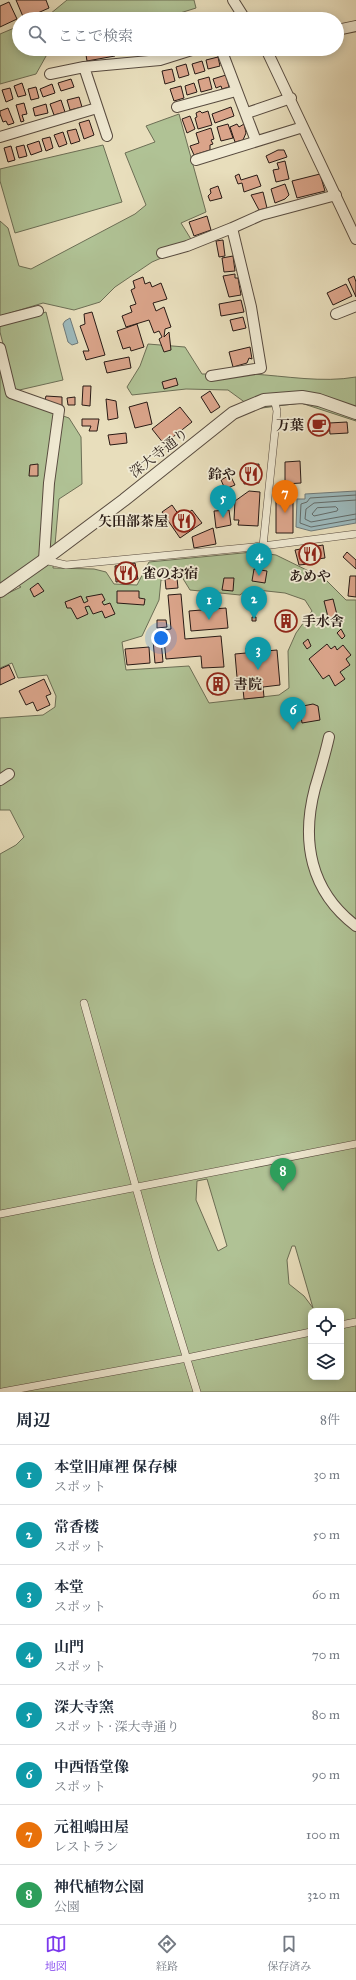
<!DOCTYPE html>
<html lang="ja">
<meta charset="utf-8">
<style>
body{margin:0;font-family:"IM FELL Great Primer","Noto Serif JP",serif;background:#f2f2f3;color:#1f2937}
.controls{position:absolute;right:12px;bottom:12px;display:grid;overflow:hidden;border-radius:8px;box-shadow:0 2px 10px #0003}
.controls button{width:36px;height:36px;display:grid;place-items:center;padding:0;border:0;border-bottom:1px solid #e0e1e3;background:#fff;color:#1f2937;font:20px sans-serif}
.you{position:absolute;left:161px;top:638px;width:14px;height:14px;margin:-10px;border:3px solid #fff;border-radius:50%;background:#1a73e8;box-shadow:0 0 0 6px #1a73e833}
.badge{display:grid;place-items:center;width:26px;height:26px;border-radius:50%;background:#7c3aed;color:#fff;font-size:13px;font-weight:700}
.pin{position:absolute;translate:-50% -33px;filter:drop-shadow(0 1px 2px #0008)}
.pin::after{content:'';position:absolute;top:21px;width:14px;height:12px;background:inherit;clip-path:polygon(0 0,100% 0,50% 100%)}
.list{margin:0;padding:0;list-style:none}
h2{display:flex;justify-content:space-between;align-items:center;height:52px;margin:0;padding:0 16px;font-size:17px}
h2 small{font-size:13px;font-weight:400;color:#747a83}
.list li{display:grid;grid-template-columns:26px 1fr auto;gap:12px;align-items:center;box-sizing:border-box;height:60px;padding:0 16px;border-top:1px solid #e0e1e3}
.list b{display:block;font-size:15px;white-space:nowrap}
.list p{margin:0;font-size:13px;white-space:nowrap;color:#747a83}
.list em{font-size:13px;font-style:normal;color:#747a83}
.icon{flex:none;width:22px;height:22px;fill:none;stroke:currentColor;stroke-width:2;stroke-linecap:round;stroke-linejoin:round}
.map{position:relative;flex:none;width:356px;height:1392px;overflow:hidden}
.search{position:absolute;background:#fff;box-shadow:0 2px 10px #0003;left:12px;right:12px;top:12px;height:44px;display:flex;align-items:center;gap:10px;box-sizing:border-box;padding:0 14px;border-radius:22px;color:#747a83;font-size:15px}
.sheet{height:532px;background:#fff}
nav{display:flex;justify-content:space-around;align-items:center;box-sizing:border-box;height:56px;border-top:1px solid #e0e1e3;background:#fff;font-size:11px;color:#747a83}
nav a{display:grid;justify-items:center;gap:2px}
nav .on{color:#7c3aed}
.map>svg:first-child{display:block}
</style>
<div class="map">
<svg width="356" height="1392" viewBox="0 0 356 1392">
<rect width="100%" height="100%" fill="#e8debc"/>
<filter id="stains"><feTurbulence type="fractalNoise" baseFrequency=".005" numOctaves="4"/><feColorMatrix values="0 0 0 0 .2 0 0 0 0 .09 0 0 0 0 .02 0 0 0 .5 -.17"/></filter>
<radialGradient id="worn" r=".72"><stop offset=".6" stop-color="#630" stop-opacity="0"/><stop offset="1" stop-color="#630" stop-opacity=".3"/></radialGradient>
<path fill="#b0c295" stroke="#6c6e55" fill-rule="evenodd" d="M67 0H194L196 8 161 19H38L50 14Z
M19 26V49H50L36 74 0 84V34Z
M179 114 206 212 181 223 194 244 152 262 115 287 100 302 74 310 43 303 0 316V221L8 228 19 266 31 269 135 214 146 205 125 153 155 142 146 126Z
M103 145 122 202 15 233 0 181V169Z
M46 312 63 380 15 391 0 332V326Z
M148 344 185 347 202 374C219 374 235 374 252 374 286 376 322 383 356 377V421L301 403 254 409 228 390 186 389 132 395 127 387 140 366Z
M0 360 11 398 69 418 81 437 82 484 59 499 53 568 94 569 106 572 114 584 137 585 149 562 253 552 276 555 325 579 346 600H356V1392H0V854L16 845 24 837 10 810H0V718L43 715 55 707 56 696 47 675 18 678 12 663 0 668V597L21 587 9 579 0 584ZM182 577 190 590 240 595 248 589 285 593 305 600 312 611 296 633 288 651 289 688 279 695 209 703 189 666 126 670 122 642 142 636 159 600 161 580ZM207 1179 227 1246 218 1251 196 1200 197 1181ZM292 1246H295L313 1308 304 1296 289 1284 287 1260ZM311 1311H341V1377H311Z"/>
<path fill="#9cb9bc" stroke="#6e7979" d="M70 318 78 343 72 345 68 342 63 324 65 321Z
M356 491V523L311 531 296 527 297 499H305V494Z"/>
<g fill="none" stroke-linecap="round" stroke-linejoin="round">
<path stroke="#626a68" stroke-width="1" d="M356 495 310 498 307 502 301 504 300 523 311 527 356 519
M356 500 314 503 306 509 305 519 311 522 356 514
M336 507 338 509 337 511 314 516 312 514 317 508Z"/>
</g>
<path fill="#daa48a" stroke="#281a15" d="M16 0H46L49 8 24 19Z
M9 2 17 19 0 27V6Z
M85 49H114L115 56 87 61Z
M218 57 220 66 208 69 206 60Z
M202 61 205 71 195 74 192 64Z
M186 64 189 75 179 78 176 67Z
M172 69 175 81 165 84 162 71Z
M226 75 229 87 222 89 221 86 216 88 213 79Z
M209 77 212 89 201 92 198 80Z
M71 79 74 87 61 91 58 83Z
M22 83 26 95 18 97 14 86Z
M194 83 197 92 187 95 185 86Z
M52 84 55 93 43 97 40 89Z
M181 86 184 98 174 101 170 89Z
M36 87 39 98 31 100 28 89Z
M10 88 13 99 6 102 2 90Z
M79 97 82 107 70 110 67 100Z
M61 100 65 112 54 115 50 104Z
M24 103 27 114 22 115 24 121 21 122 16 105Z
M46 104 48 113 35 116 33 108Z
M231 107 234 116 215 123 212 114Z
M8 108 14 123 8 125 6 121 3 122 0 114V111Z
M200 111 202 113 208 111 212 125 198 129 195 118 197 117 196 113Z
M190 116 195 129 187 133 182 119Z
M89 120 94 135 84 139 79 123Z
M228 124 233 138 221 141 217 127Z
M237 124 239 127 244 124 246 133 243 140 235 142 230 127Z
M211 128 214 139 211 140 213 144 210 145V150L194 155 190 146 199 143 196 133Z
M76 129 80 141 71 144 67 131Z
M63 132 67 144 59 147 54 135Z
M50 137 53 148 46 151 42 139Z
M39 141 42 151 31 155 27 145Z
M24 145 27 156 19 158 16 147Z
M11 146 15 160 8 162 4 148Z
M278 150H284L287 157 269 163 266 156Z
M285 161 289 179 276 182 273 170 279 169 277 163Z
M239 174 241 180 257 175 261 186 244 192 242 183 238 184 235 176Z
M320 174 325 191 297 198 292 181Z
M285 184 289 195 285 199 275 203 271 189Z
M218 186 222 198 210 201 208 196 211 193 210 189Z
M263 192 267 208 259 210 251 195Z
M207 216 211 230 194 236 189 222Z
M223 240 225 256 219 257 216 241Z
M233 256 235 271 224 272 222 258Z
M235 274V278H238L241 295 229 297 223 276Z
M354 276 356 282V297L348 279Z
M143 277 145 284 150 282 152 287 161 283 167 299 153 303 156 311 164 307 171 327 165 329 164 337 169 332 171 350 164 352 159 339 162 337 159 331 154 333 149 320 126 327 122 316 132 312 130 306 136 304 131 290 135 288 133 281Z
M346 284 352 296 333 305 327 293Z
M241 300 244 312 221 316 219 304Z
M92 312 105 355 86 360 83 351H89L80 326 85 324 84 314Z
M243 317 246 328 233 331 230 320Z
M137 324 144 347 131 351 130 347 123 349 117 331Z
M250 347 252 359 249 358 247 363 233 367 229 352Z
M129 357 131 368 107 373 104 362Z
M176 378 178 385 164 389 162 382Z
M83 386H91L90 406 82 405Z
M210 391 220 407 211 413 201 397Z
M46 396 62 397V406L54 405 45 400Z
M75 397V405H68L67 398Z
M106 399 116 401 118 418 108 420Z
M147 402 152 424 135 428 129 407Z
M180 407 192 422 164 444 152 429Z
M82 419H99L97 431H89L91 426H82Z
M347 422 348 433 330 434 329 423Z
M126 433 127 443 110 445 108 435Z
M300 461 301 483 285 484V462Z
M38 464V476H29L30 465Z
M259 464V483L244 484V465Z
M230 475 235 485 225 489 221 480Z
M249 491 260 492 258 526 238 525 239 520H234L235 501Z
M276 493H293V533H276Z
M172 505 181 518 192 510 202 523 180 538 162 512Z
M229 510 231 525 216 528 214 511Z
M213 528 216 544 194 548 192 537Z
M323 545 325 558 309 560V564L299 565 295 550Z
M347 552 356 560V569L343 557Z
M135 563 138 579 116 582 115 566Z
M254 569 267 571 265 583 252 581Z
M350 576H356V597L348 596Z
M177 578 178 588 166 589 165 579Z
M224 578H234L233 591 222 590Z
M38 583 44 591 34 597 30 589Z
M117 591H139V598L145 599 144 605 117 603Z
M102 594 105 600 102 602 104 605 110 603 115 614 105 618 102 611 93 614 89 606 85 607 88 614 77 619 71 608H67L65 602 81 596 84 603 88 601 86 597Z
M181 594 185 639 221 636 224 667 202 668 201 656 166 659 163 630 171 629 168 595Z
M333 599 338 619 329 621 324 601Z
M226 608 228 628 191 631 189 611Z
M252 617H256V621H252Z
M282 618 289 619V624L282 623Z
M157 620H166L167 627 157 628Z
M341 629 345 636 342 639 337 633Z
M308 639 311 646 307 649 303 643Z
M153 640H161L163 662 155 663Z
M327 644 331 649 335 646 337 650 343 645 351 655 346 659 350 665 340 672 345 679 335 686 329 675 323 679 309 659Z
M266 646V651L277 650 280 685 263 687 264 697 244 699 243 689H238L235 654 246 653V648Z
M149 647 150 663 127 665 125 649Z
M9 665 15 678 0 685V669Z
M224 674 226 693 212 694 210 676Z
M44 679 51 694 46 696 50 705 37 711 33 702 26 705 19 691Z
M313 704 318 706 320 720 302 723 300 710 303 709V706Z"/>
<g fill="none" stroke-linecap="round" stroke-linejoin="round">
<g stroke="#584b3f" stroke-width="8">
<path id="pedestrian" d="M263 546 277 411 274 399
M44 560 66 565 263 546 356 534
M84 1003 157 1262 197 1392
M0 1214 356 1144
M341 1325 356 1322
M2 1392 187 1358 311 1332"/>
</g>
<g stroke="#584b3f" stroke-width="12">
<path id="minor" d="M233 0 245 19
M337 30 356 26
M221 49 256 141
M266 49 356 239
M50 74 84 67
M177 107 236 91
M247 113 291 98
M107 136 84 67 160 60 195 49
M0 137 97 108
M196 160 303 127
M232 228 261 215 336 195
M162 253 187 246 232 228 251 307 261 368 211 376
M336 314 356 306
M0 321 38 311
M0 348 11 393 59 410 49 483 44 560
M329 737C325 755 320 771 315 788 301 841 310 891 356 926
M0 780 9 774"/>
</g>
<g stroke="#584b3f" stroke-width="14">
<path id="tertiary" d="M0 591 44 560 124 500 233 413 264 400 302 397 319 400 356 413"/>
</g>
<use href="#pedestrian" stroke="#f0ead3" stroke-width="7"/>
<use href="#minor" stroke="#f0ead3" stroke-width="10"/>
<use href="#tertiary" stroke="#f0ead3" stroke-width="12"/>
</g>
<defs>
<g id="cafe-ring" transform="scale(1.15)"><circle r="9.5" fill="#f0ead3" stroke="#8f2418" stroke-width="1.5"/><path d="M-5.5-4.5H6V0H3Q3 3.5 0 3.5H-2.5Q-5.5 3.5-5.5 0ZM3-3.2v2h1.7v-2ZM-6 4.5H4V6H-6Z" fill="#8f2418"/></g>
<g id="restaurant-ring" transform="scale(1.15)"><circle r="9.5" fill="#f0ead3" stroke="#8f2418" stroke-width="1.5"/><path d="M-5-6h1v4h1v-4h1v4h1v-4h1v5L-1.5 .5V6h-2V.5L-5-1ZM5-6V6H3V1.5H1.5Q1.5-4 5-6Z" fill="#8f2418"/></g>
<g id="building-ring" transform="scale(1.15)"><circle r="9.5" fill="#f0ead3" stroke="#8f2418" stroke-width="1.5"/><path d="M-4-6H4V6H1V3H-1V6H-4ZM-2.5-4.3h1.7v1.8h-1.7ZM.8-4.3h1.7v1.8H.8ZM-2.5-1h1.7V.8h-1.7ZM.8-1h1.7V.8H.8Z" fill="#8f2418"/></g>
</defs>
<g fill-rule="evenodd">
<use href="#cafe-ring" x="319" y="425"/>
<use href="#restaurant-ring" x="251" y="474"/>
<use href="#restaurant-ring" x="184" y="521"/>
<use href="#restaurant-ring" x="310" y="554"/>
<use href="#restaurant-ring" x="126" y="573"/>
<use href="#building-ring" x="286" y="621"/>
<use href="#building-ring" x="218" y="684"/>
</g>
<g text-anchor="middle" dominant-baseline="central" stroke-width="3.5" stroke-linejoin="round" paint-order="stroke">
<g font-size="14" font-weight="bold" fill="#281a15" stroke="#f0ead3" text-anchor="end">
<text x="304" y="425">万葉</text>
<text x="236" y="474">鈴や</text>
<text x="168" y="521">矢田部茶屋</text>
<text x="142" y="573" text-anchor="start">雀のお宿</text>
<text x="310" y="576" text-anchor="middle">あめや</text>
<text x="302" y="621" text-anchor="start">手水舎</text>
<text x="234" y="684" text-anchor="start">書院</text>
</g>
<g font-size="14" fill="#281a15" stroke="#f0ead3">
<text transform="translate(159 453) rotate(-38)">深大寺通り</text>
</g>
</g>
<rect width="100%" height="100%" filter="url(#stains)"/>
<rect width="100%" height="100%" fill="url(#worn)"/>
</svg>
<div class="controls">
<button><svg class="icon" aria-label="locate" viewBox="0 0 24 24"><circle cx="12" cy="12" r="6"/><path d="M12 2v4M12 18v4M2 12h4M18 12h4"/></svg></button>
<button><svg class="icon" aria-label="layers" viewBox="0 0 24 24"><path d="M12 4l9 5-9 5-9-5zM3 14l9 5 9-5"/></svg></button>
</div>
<div class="you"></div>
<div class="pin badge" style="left:209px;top:620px;background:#0f9aa8">1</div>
<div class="pin badge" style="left:254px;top:619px;background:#0f9aa8">2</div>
<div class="pin badge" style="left:258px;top:670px;background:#0f9aa8">3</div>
<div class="pin badge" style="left:259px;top:576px;background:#0f9aa8">4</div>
<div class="pin badge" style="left:223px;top:518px;background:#0f9aa8">5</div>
<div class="pin badge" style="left:293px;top:730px;background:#0f9aa8">6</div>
<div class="pin badge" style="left:285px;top:513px;background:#e8710a">7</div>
<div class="pin badge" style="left:283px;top:1191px;background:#2e9e5b">8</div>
<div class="search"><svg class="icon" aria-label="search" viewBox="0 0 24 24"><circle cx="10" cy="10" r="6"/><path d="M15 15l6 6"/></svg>ここで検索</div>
</div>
<section class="sheet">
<h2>周辺<small>8件</small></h2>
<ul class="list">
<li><span class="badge" style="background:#0f9aa8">1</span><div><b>本堂旧庫裡 保存棟</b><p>スポット</p></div><em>30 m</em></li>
<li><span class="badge" style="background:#0f9aa8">2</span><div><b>常香楼</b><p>スポット</p></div><em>50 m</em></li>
<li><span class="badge" style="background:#0f9aa8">3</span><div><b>本堂</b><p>スポット</p></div><em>60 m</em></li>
<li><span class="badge" style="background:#0f9aa8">4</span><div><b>山門</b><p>スポット</p></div><em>70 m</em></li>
<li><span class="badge" style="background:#0f9aa8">5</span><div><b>深大寺窯</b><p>スポット · 深大寺通り</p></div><em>80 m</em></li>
<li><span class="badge" style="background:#0f9aa8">6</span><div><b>中西悟堂像</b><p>スポット</p></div><em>90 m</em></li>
<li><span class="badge" style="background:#e8710a">7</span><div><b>元祖嶋田屋</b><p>レストラン</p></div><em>100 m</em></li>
<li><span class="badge" style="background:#2e9e5b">8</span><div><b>神代植物公園</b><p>公園</p></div><em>320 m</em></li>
</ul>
</section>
<nav>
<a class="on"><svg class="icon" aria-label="map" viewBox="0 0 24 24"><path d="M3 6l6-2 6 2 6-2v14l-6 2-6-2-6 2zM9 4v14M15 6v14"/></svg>地図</a>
<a><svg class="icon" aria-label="directions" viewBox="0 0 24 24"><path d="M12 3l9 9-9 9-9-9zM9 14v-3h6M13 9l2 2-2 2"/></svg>経路</a>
<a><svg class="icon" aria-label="saved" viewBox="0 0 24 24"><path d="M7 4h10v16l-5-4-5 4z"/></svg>保存済み</a>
</nav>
